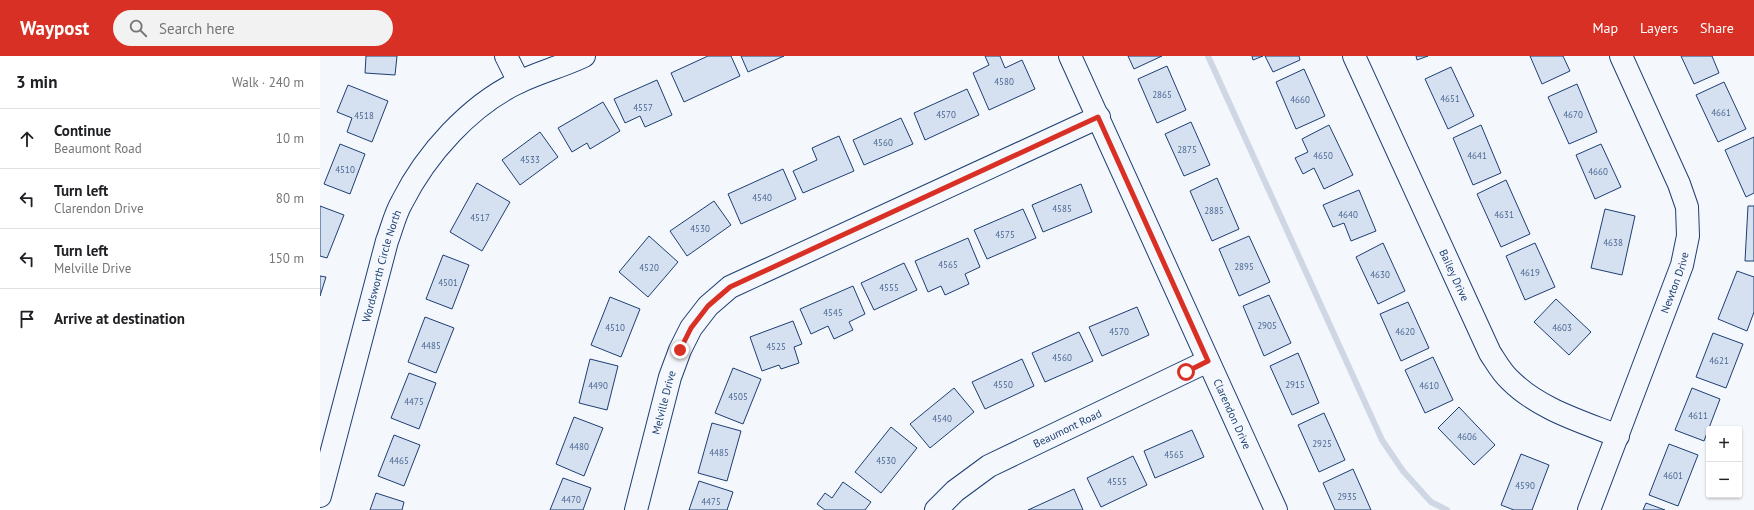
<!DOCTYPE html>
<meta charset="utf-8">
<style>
body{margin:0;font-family:"PT Sans",sans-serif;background:#f2f2f2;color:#202124}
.controls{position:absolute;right:12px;bottom:12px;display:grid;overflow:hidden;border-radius:4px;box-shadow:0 1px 3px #0004}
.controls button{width:36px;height:36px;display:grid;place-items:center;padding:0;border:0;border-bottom:1px solid #e0e0e0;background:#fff;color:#202124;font:20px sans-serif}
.stop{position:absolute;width:12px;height:12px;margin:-9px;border:3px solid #d93025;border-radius:50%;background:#fff}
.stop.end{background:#d93025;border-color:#fff;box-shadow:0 1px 4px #0008}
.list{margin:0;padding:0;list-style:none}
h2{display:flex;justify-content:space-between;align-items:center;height:52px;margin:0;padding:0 16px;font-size:17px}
h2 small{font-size:13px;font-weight:400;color:#757577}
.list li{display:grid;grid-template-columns:26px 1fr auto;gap:12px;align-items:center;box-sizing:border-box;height:60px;padding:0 16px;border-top:1px solid #e0e0e0}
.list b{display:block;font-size:15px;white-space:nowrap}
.list p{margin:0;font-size:13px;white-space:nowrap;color:#757577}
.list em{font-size:13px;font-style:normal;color:#757577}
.icon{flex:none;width:22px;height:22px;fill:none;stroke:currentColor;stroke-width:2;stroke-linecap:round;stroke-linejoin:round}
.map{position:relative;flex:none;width:1434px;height:454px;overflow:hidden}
header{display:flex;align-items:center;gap:24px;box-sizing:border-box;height:56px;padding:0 20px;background:#d93025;color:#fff}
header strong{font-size:19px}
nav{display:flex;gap:22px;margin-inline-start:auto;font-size:14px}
.search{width:280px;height:36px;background:#f2f2f2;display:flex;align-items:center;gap:10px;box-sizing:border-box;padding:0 14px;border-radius:22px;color:#757577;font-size:15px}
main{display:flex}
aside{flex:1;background:#fff}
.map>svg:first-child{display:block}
</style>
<header>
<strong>Waypost</strong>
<div class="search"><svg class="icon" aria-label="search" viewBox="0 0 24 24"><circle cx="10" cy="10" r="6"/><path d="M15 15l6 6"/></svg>Search here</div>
<nav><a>Map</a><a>Layers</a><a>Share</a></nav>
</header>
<main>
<aside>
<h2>3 min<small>Walk · 240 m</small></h2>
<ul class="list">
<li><svg class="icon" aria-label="ahead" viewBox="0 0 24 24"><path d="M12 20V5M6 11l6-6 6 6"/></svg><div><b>Continue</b><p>Beaumont Road</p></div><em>10 m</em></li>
<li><svg class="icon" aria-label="left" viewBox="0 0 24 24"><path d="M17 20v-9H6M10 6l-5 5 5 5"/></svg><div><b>Turn left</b><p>Clarendon Drive</p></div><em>80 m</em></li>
<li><svg class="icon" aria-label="left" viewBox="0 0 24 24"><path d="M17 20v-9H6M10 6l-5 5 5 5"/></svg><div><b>Turn left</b><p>Melville Drive</p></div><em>150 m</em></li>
<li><svg class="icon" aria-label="arrive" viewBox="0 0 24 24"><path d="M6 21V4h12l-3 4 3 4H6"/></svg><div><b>Arrive at destination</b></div></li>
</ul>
</aside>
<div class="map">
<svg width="1434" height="454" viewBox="0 0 1434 454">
<rect width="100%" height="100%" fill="#f4f7fb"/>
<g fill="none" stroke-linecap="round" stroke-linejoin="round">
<path stroke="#cfd7e4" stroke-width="6" d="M888 0 1062 384 1083 415 1111 446 1127 454"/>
</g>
<path fill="#d5e0f0" stroke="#1d3f73" d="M46 0H77L75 19 45 17Z
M388 0H411L420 20 364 46 351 17Z
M421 0H464L428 16Z
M665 0H680L685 12 702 4 715 33 669 54 653 17 669 9Z
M808 0H842L814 13Z
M932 0H943L933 4Z
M945 0H979L980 4 953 16Z
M1096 0H1108L1097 4Z
M1210 0H1243L1250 15 1222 28Z
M1361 0H1392L1399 17 1374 28Z
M847 10 866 54 837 67 818 23Z
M1131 11 1154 60 1128 73 1105 23Z
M984 13 1005 60 976 73 956 26Z
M337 24 352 59 325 71 320 60 305 67 294 43Z
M1404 26 1426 73 1398 86 1376 39Z
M1257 28 1277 76 1249 88 1228 41Z
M28 29 68 45 52 86 27 76 32 62 17 56Z
M647 33 659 59 605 84 594 57Z
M283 46 300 75 270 93 267 87 252 96 238 72Z
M581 62 593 88 544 109 533 84Z
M871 66 890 109 864 120 845 78Z
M1009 69 1033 119 1004 133 994 112 983 118 975 102 988 96 982 83Z
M1161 69 1181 117 1153 129 1133 82Z
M220 76 238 101 200 129 182 104Z
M519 80 534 115 483 137 473 115 497 104 492 92Z
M1434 81V137L1426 141 1405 94Z
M20 88 45 98 30 138 4 128Z
M1281 88 1301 131 1275 143 1256 99Z
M463 113 476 143 421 168 408 138Z
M897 122 919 173 892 185 870 135Z
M1186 124 1210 178 1181 191 1157 138Z
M157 127 190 146 162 195 130 176Z
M761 128 772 156 723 176 712 149Z
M1039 134 1056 175 1031 185 1024 167 1013 171 1003 149Z
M394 145 411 169 367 200 350 175Z
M0 150 24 159 7 202 0 200Z
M1428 150H1434V205H1425Z
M703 153 716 182 667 203 654 174Z
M1285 153 1315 160 1302 219 1271 212Z
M329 180 358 206 328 241 299 216Z
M929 180 950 226 919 240 899 193Z
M648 182 660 211 645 218 649 228 625 239 621 230 608 236 595 205Z
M1063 187 1085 235 1058 248 1036 201Z
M1215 187 1235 231 1205 244 1186 200Z
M123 199 149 209 132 253 106 243Z
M584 207 597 234 554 254 541 227Z
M1417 215 1434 221V256L1427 275 1398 263Z
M0 220 6 221 0 240Z
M533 230 545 258 529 266 533 274 514 283 508 270 491 278 480 253Z
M949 239 971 287 944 300 923 250Z
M290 241 320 253 301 301 271 289Z
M1236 243 1271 276 1249 299 1214 266Z
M1088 246 1109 292 1081 305 1060 258Z
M817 251 829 279 782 300 769 271Z
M105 261 134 272 116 317 88 306Z
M473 265 482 288 474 291 479 307 461 313 459 309 442 315 430 281Z
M759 276 773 305 725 326 712 297Z
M1393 277 1423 288 1406 332 1376 321Z
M978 297 999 347 972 359 950 310Z
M1113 301 1133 344 1105 357 1085 314Z
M270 303 298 310 287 354 259 347Z
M702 303 714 330 665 353 652 326Z
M413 312 441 323 423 368 395 357Z
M89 317 116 327 99 373 71 362Z
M634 332 654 356 610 392 590 368Z
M1372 332 1400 343 1384 385 1355 374Z
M1139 351 1175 389 1154 409 1118 372Z
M1004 357 1025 404 999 416 978 369Z
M254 361 283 372 264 420 236 408Z
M392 367 421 375 407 425 378 417Z
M571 371 597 392 561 437 535 416Z
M872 374 884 401 835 422 824 395Z
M74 379 100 389 84 430 58 420Z
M1349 388 1378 399 1358 450 1329 439Z
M1201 398 1229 409 1212 454H1194L1181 449Z
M813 400 827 429 781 451 767 422Z
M1033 413 1051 454H1015L1003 427Z
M243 422 271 432 263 454H230Z
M379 425 413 436 407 454H369Z
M523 426 551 446 545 454H505L497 448 505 437 512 442Z
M754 433 763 454H708Z
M56 437 84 446 82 454H50Z
M1326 447 1345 454H1323Z"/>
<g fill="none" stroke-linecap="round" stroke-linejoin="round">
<g stroke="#1d3f73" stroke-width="24">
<g id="minor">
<path d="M186 0 199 26"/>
<path id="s1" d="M750 0 956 454"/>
<path id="s2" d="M1034 0 1170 297C1176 306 1182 317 1190 324 1219 353 1260 365 1298 380"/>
<path id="s3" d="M0 440 67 185C72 172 75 158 82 146 106 98 150 49 199 26 220 16 243 10 264 0"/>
<path id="s4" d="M316 454 350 321 360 294 371 272 388 250 410 231 779 61"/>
<path id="s5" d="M616 454 635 435 669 410 888 305"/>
<path id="s6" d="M1269 454 1362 209 1368 180 1367 151 1359 128 1301 0"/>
</g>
</g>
<use href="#minor" stroke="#f4f7fb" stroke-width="22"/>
</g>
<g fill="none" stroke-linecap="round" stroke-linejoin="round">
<path stroke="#d93025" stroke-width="5" d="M360 294 371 272 388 250 410 231 778 61 888 305 866 316"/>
</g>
<g text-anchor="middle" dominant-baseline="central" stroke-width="3" stroke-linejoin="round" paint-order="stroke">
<g font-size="9" fill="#4b6792">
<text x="684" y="25">4580</text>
<text x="842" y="38">2865</text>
<text x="1130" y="42">4651</text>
<text x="980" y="43">4660</text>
<text x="323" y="51">4557</text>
<text x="1401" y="56">4661</text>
<text x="626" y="58">4570</text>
<text x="1253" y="58">4670</text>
<text x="44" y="59">4518</text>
<text x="563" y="86">4560</text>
<text x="867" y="93">2875</text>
<text x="1003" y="99">4650</text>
<text x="1157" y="99">4641</text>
<text x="210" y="103">4533</text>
<text x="25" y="113">4510</text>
<text x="1278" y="115">4660</text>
<text x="442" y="141">4540</text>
<text x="742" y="152">4585</text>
<text x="894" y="154">2885</text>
<text x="1028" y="158">4640</text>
<text x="1184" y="158">4631</text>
<text x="160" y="161">4517</text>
<text x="380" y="172">4530</text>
<text x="685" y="178">4575</text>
<text x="1293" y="186">4638</text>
<text x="628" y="208">4565</text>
<text x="924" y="210">2895</text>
<text x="329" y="211">4520</text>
<text x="1210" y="216">4619</text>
<text x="1060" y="218">4630</text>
<text x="128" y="226">4501</text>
<text x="569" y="231">4555</text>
<text x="513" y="256">4545</text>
<text x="947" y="269">2905</text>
<text x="295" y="271">4510</text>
<text x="1242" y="271">4603</text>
<text x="799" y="275">4570</text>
<text x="1085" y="275">4620</text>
<text x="111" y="289">4485</text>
<text x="456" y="290">4525</text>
<text x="742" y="301">4560</text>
<text x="1399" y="304">4621</text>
<text x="683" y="328">4550</text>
<text x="975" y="328">2915</text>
<text x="278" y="329">4490</text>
<text x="1109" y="329">4610</text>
<text x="418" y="340">4505</text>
<text x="94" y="345">4475</text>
<text x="1378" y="359">4611</text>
<text x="622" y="362">4540</text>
<text x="1147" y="380">4606</text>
<text x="1002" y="387">2925</text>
<text x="259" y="390">4480</text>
<text x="399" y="396">4485</text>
<text x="854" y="398">4565</text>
<text x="79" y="404">4465</text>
<text x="566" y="404">4530</text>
<text x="1353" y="419">4601</text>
<text x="797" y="425">4555</text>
<text x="1205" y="429">4590</text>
<text x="1027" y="440">2935</text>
<text x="251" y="443">4470</text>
<text x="391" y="445">4475</text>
</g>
<g font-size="11" fill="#1d3f73" stroke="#f4f7fb">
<text stroke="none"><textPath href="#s3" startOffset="238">Wordsworth Circle North</textPath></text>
<text stroke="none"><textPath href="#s2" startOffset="241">Bailey Drive</textPath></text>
<text stroke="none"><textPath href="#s6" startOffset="243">Newton Drive</textPath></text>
<text stroke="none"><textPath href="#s4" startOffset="111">Melville Drive</textPath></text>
<text stroke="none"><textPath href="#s1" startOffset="393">Clarendon Drive</textPath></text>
<text stroke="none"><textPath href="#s5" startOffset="156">Beaumont Road</textPath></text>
</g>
</g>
</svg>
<div class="controls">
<button>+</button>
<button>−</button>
</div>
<div class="stop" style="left:866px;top:316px"></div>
<div class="stop end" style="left:360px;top:294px"></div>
</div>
</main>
